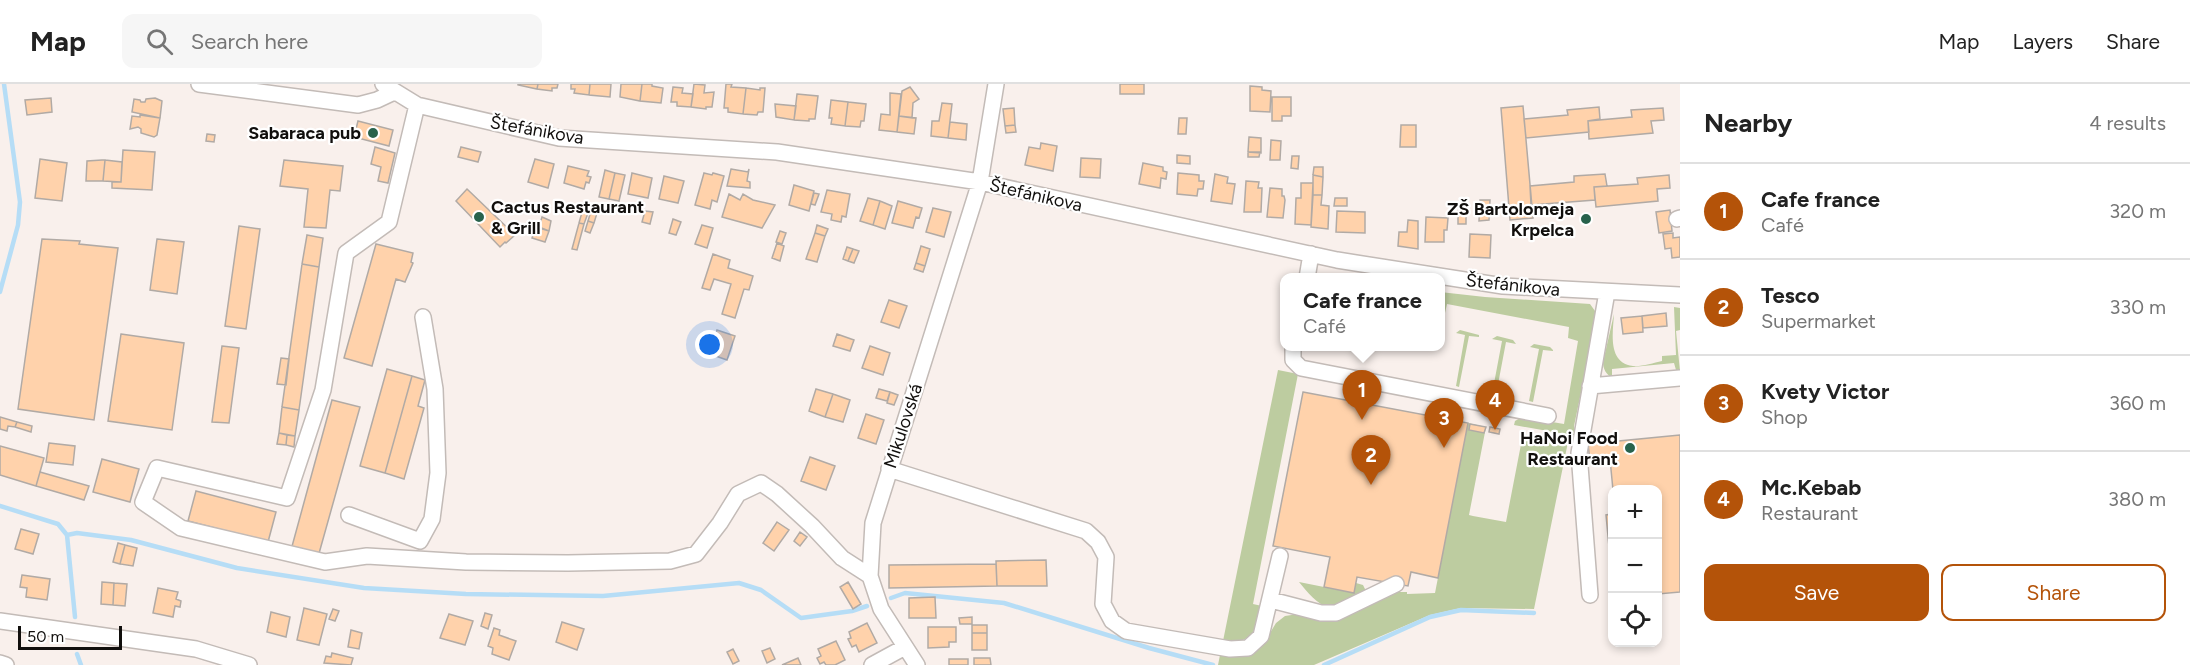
<!DOCTYPE html>
<meta charset="utf-8">
<style>
body{margin:0;font-family:Figtree,sans-serif;background:#f6f6f6;color:#222}
.controls{position:absolute;right:18px;bottom:18px;display:grid;overflow:hidden;border-radius:12px;box-shadow:0 3px 9px #0003}
.controls button{width:54px;height:54px;display:grid;place-items:center;padding:0;border:0;border-bottom:2px solid #e0e0e0;background:#fff;color:#222;font:30px sans-serif}
.scale{position:absolute;left:18px;bottom:15px;width:104px;box-sizing:border-box;padding-left:6px;border:3px solid #110f0d;border-top:0;font-size:16px;line-height:21px;white-space:nowrap;color:#110f0d;-webkit-text-stroke:4px #fff;paint-order:stroke}
.you{position:absolute;left:710px;top:261px;width:21px;height:21px;margin:-15px;border:4px solid #fff;border-radius:50%;background:#1a73e8;box-shadow:0 0 0 9px #1a73e833}
.badge{display:grid;place-items:center;width:39px;height:39px;border-radius:50%;background:#b45309;color:#fff;font-size:20px;font-weight:700}
.pin{position:absolute;translate:-50% -50px;filter:drop-shadow(0 2px 3px #0008)}
.pin::after{content:'';position:absolute;top:32px;width:21px;height:18px;background:inherit;clip-path:polygon(0 0,100% 0,50% 100%)}
.popup{position:absolute;left:1280px;top:189px;width:165px;height:78px;box-sizing:border-box;display:grid;place-content:center;border-radius:12px;background:#fff;filter:drop-shadow(0 2px 4px #0005);font-size:20px;white-space:nowrap;color:#767676}
.popup b{font-size:22px;color:#222}
.popup::after{content:'';position:absolute;left:50%;top:100%;margin-left:-12px;border:12px solid transparent;border-top-color:#fff}
.list{margin:0;padding:0;list-style:none}
h2{display:flex;justify-content:space-between;align-items:center;height:78px;margin:0;padding:0 24px;font-size:26px}
h2 small{font-size:20px;font-weight:400;color:#767676}
.list li{display:grid;grid-template-columns:39px 1fr auto;gap:18px;align-items:center;box-sizing:border-box;height:96px;padding:0 24px;border-top:2px solid #e0e0e0}
.list b{display:block;font-size:22px;white-space:nowrap}
.list p{margin:0;font-size:20px;white-space:nowrap;color:#767676}
.list em{font-size:20px;font-style:normal;color:#767676}
.actions{display:flex;gap:12px;padding:18px 24px}
.actions a{flex:1;padding:14px 0;border:2px solid #b45309;border-radius:12px;text-align:center;font-size:21px;color:#b45309}
.actions .main{background:#b45309;color:#fff}
.icon{flex:none;width:33px;height:33px;fill:none;stroke:currentColor;stroke-width:2;stroke-linecap:round;stroke-linejoin:round}
.map{position:relative;flex:none;width:1680px;height:581px;overflow:hidden}
header{display:flex;align-items:center;gap:36px;box-sizing:border-box;height:84px;padding:0 30px;background:#fff;border-bottom:2px solid #e0e0e0}
header strong{font-size:28px}
nav{display:flex;gap:33px;margin-inline-start:auto;font-size:21px}
.search{width:420px;height:54px;background:#f6f6f6;display:flex;align-items:center;gap:15px;box-sizing:border-box;padding:0 21px;border-radius:12px;color:#767676;font-size:22px}
main{display:flex}
aside{flex:1;background:#fff}
.map>svg:first-child{display:block}
</style>
<header>
<strong>Map</strong>
<div class="search"><svg class="icon" aria-label="search" viewBox="0 0 24 24"><circle cx="10" cy="10" r="6"/><path d="M15 15l6 6"/></svg>Search here</div>
<nav><a>Map</a><a>Layers</a><a>Share</a></nav>
</header>
<main>
<div class="map">
<svg width="1680" height="581" viewBox="0 0 1680 581">
<rect width="100%" height="100%" fill="#f9f0ec"/>
<path fill="#bdcca0" d="M1440 208 1485 213 1590 220 1595 227 1596 237 1574 342 1576 352 1514 341 1515 337 1522 333 1564 340 1578 257 1568 254 1569 243 1447 220 1445 229 1440 228Z
M1674 223 1680 224V246L1676 247 1680 287 1676 286 1674 279 1612 285V294C1606 290 1603 285 1603 278L1614 230C1613 248 1607 279 1633 282 1641 283 1653 279 1662 277V272L1676 271Z
M1460 246 1479 251V253L1469 252 1459 303 1456 302 1465 251 1456 249Z
M1497 252 1513 256 1516 260 1506 258 1496 311 1492 310 1502 257 1492 255Z
M1534 260 1550 263 1553 266V267L1543 266 1533 318 1529 317 1539 265 1530 263Z
M1278 286 1298 290 1253 520 1262 522C1256 547 1252 561 1223 557Z
M1468 339 1486 343 1469 431 1473 432 1506 438 1523 350 1568 358 1534 525 1461 524 1430 531 1314 581H1218L1220 571 1244 573 1252 570 1264 559 1276 539 1285 532 1298 530 1324 535 1394 508H1407V510L1435 509Z
M1299 498 1354 509 1356 499 1363 501 1366 507 1329 524C1316 519 1308 509 1299 498Z"/>
<g fill="none" stroke-linecap="round" stroke-linejoin="round">
<path stroke="#b6ddf6" stroke-width="4.5" d="M0 208 18 141 20 118 4 0
M0 422 58 440 67 451 75 533
M67 451 77 449 131 456 237 484 364 504 466 510 603 512 739 499 761 506 801 534 852 527 867 522
M891 514 905 509 1004 519 1149 564 1213 581
M77 570 81 581
M1324 581 1430 533 1461 526 1534 529"/>
</g>
<path fill="#ffd2ab" stroke="#b1aaa5" stroke-width="1.5" d="M538 0 537 5 518 1V0Z
M538 0H558L557 4H552V7L537 5Z
M571 0H590L589 11 574 9 575 5H571Z
M590 0H611L610 13 589 11Z
M621 0H642L640 17 620 13Z
M642 0H652V2L663 4 661 19 640 17Z
M694 0 705 1 704 9 714 8 712 23H706V25L691 23Z
M726 0H732L731 3 746 4 743 30 728 28V24H724Z
M1120 0H1144V10H1120Z
M1250 2 1262 3V6L1271 7 1270 28 1250 27Z
M673 3 683 4 682 9 693 10 691 23 677 22V18H671Z
M910 3 919 15 913 19 912 34 899 32 902 7Z
M746 4 760 6V4H765L763 28H758L757 31 743 30Z
M890 9 901 10 897 48 879 46 881 30 890 31Z
M797 10 818 12 815 35H809V37L794 36Z
M1272 13H1291V32H1282V37H1272Z
M51 14 52 28 27 31 25 16Z
M155 14 162 17 160 34 132 28 134 15 140 16 141 18H145L146 15Z
M831 16 848 18 845 42 831 40 832 34H829Z
M848 18 866 20 864 37H861L860 43 845 42Z
M942 19 952 20 948 54 931 52 932 37H939Z
M775 20 796 22 794 36 776 33Z
M1523 22 1533 134 1510 136 1501 24Z
M1599 23 1600 35 1588 37 1589 48 1526 54 1524 35 1568 31 1567 26Z
M1014 24 1015 41 1005 42 1003 25Z
M1663 24 1664 36 1651 37 1653 49 1589 55 1588 37 1632 33 1631 26Z
M140 31 160 34 157 51 154 53 141 49V45L138 43 130 45 132 32 140 33Z
M899 32 916 34 914 50 897 48Z
M1179 34H1187L1186 50H1178Z
M358 37 393 46 389 62 354 53Z
M950 38 967 40 966 56 948 54Z
M1015 41 1016 48 1006 49 1005 42Z
M1401 41H1416V63H1400Z
M207 50 215 51 214 58 206 57Z
M1249 53 1261 54V69L1248 68Z
M1271 56 1281 57 1280 76H1270Z
M1041 59 1057 62 1053 87 1025 81 1029 63 1040 65Z
M375 63 395 69 388 99 378 97 381 83 371 80Z
M461 63 481 68 478 78 458 73Z
M123 66 155 68 152 106 112 104V98H121Z
M1248 68H1260L1259 73H1248Z
M1177 71 1190 72V80L1177 79Z
M1292 72H1299L1298 85 1291 84Z
M1081 74 1101 75 1100 94 1080 93Z
M40 75 67 79 62 117 35 114Z
M535 75 554 80 548 104 528 98Z
M102 76H105L103 97H86L87 77Z
M105 76 122 78 121 98 103 97Z
M284 76 343 82 340 107 330 106 326 144 304 143 308 105 280 102Z
M1143 79 1163 83V87L1167 88 1166 95 1161 94 1160 104 1139 100Z
M568 82 589 87 587 92 591 93 589 99 586 98 584 105 564 99Z
M1314 83H1323V93L1313 91Z
M731 85 748 88 749 85 747 97 750 98V104L727 102Z
M605 86 615 89 609 115 599 113Z
M615 89 625 91 619 117 609 115Z
M632 89 652 94 648 114 628 110Z
M704 89 712 91 713 89 724 92 717 118 712 116 710 125 695 121Z
M1178 89 1199 91V97H1204L1203 105H1198L1197 112 1177 110Z
M1215 90 1228 93 1227 99 1235 100 1232 120 1211 117Z
M1605 90 1607 102 1594 103 1595 116 1531 121 1530 102 1574 98V92Z
M1313 91 1323 93 1322 111H1313Z
M1669 91 1670 104 1657 105 1658 117 1596 123 1594 103 1638 100 1637 94Z
M664 92 684 97 678 119 659 115Z
M1246 97 1259 98 1258 104H1262L1261 128H1244Z
M1301 99H1313L1311 141 1295 140 1296 114H1301Z
M794 101 814 107 809 127 789 121Z
M1270 104 1282 105V112H1284L1285 116 1283 134 1267 133Z
M467 105 515 151 506 159 505 158 500 163 456 117Z
M827 106 850 110 846 133 842 132 841 138 831 136 832 130 821 128Z
M814 109 819 110 815 121 811 120Z
M729 110 740 116 743 110 753 116 775 121 762 144 722 133Z
M1313 111H1322L1321 121 1329 122 1328 145 1311 143Z
M868 114 880 117 873 141 860 137Z
M1335 114H1347V122H1334Z
M1480 116H1490L1489 136 1479 137Z
M880 117 892 122 885 145 873 141Z
M898 117 922 124 919 134 916 133 913 144 892 139Z
M933 124 951 128 944 153 926 148Z
M1670 126 1672 147 1659 149 1656 128Z
M591 127 597 129 594 139 588 137Z
M645 127 653 128 650 140 642 138Z
M1337 127 1365 128V149L1336 148Z
M1458 127 1466 128V140H1458Z
M582 128 588 129 584 140 579 139Z
M542 133 551 137 549 147 539 143Z
M1426 133 1448 134 1447 146H1444V158H1425Z
M673 135 681 138 676 151 669 149Z
M1408 136 1418 137V165L1398 162 1399 148H1407Z
M588 137 594 139 590 149 585 147Z
M579 139 584 140 577 166 572 165Z
M702 141 713 144 707 164 695 160Z
M817 141 828 145 825 152 815 149Z
M239 142 260 145 246 245 225 242Z
M536 143 549 147 545 158 532 154Z
M780 147 786 149 782 160 776 158Z
M815 149 825 152 817 178 806 175Z
M1673 149V154L1680 153V173L1672 174 1671 164 1665 165 1663 150Z
M1470 150 1491 151 1490 174 1469 173Z
M307 151 323 154 319 183 302 180Z
M42 155 80 157 79 160 118 164 94 336 18 325Z
M157 155 184 158 177 210 150 206Z
M777 159 784 162 780 177 772 174Z
M376 160 413 169 411 178 413 179 405 198 396 195 372 282 344 274Z
M921 162 930 165 925 182 916 179Z
M847 163 853 165 848 177 843 175Z
M853 165 859 167 854 179 848 177Z
M713 170 730 176 728 184 753 192 749 206 744 205 735 234 722 230 731 200 714 195 710 206 702 204Z
M916 179 925 182 923 188 914 185Z
M302 180 319 183 299 326 282 323Z
M889 216 907 222 899 244 881 238Z
M1666 229 1667 242 1643 244 1642 232Z
M1642 232 1643 248 1623 250 1621 234Z
M717 246 735 252 727 276 710 270Z
M121 250 184 259 172 346 108 337Z
M837 250 854 256 850 267 833 262Z
M222 262 239 264 229 339 212 338Z
M870 262 890 269 883 291 862 284Z
M281 274 289 275 286 301 277 300Z
M387 285 412 292 385 389 360 382Z
M412 292 425 296 418 322 424 324 404 395 385 389Z
M816 305 833 310 825 333 809 327Z
M879 305 890 308 887 317 876 314Z
M890 308 898 311 894 321 887 319Z
M1303 308 1468 339 1438 494 1411 488 1408 502 1357 493 1354 509 1324 503 1330 473 1273 462Z
M833 310 850 316 843 338 825 333Z
M332 316 360 323 318 473 291 466Z
M282 323 299 326 295 352 279 349Z
M866 330 884 336 876 360 858 354Z
M0 333 17 338 15 343 8 342 7 347 0 345Z
M17 338 32 342 31 348 15 343Z
M1470 340 1486 343 1484 349 1469 346Z
M1490 343 1500 345 1499 350 1489 348Z
M279 349 287 351 286 361 277 360Z
M287 351 295 352 294 363 286 361Z
M1680 351V508L1658 510V406H1613L1610 375 1590 377 1588 360Z
M49 359 75 362 73 381 46 378Z
M0 362 44 374 36 402 0 391Z
M810 373 835 382 826 406 801 397Z
M102 375 139 385 130 418 93 408Z
M40 388 89 402 84 416 36 402Z
M196 407 276 428 268 458 188 437Z
M1612 430V495L1606 431Z
M777 438 789 446 774 467 763 459Z
M21 445 39 450 33 470 15 465Z
M800 448 807 453 800 462 794 457Z
M118 459 125 461 120 480 113 478Z
M125 461 137 464 133 482 120 480Z
M1046 476 1047 502H997L996 477Z
M996 480 997 502 889 504V481Z
M22 491 50 495 47 516 26 513 27 504 20 503Z
M102 498 114 499 113 521 101 520Z
M848 498 861 520 853 525 840 503Z
M114 499 127 500 125 522 113 521Z
M158 504 178 508 176 515 181 517 180 523 175 522 173 533 153 529Z
M935 513 936 534H909V514Z
M304 524 327 530 319 561 297 556Z
M333 525 339 527 335 537 329 535Z
M271 528 290 533 286 553 267 548Z
M485 529 492 531 488 545 481 542Z
M449 530 473 537 465 561 440 554Z
M972 533V540H960L959 534Z
M562 538 584 545 577 566 556 558Z
M867 539 877 559 859 568 856 561 852 563 848 555 851 554 849 548Z
M972 541H987V549H972Z
M928 543H956V558H949V563L928 564Z
M494 544 500 546 499 551 516 557 509 576 492 570 493 564 488 562Z
M351 546 362 549 359 565 348 563Z
M972 549H987V566H972Z
M836 557 845 576 835 581H826L824 578 820 580 817 574 821 572 818 565Z
M770 564 775 575 767 579 762 567Z
M733 565 739 577 733 580 727 568Z
M332 569 353 574 351 581 324 579 326 572 331 573Z
M798 574 801 581H782Z
M974 574H990L991 581H974Z
M949 575H968V581H949Z"/>
<g fill="none" stroke-linecap="round" stroke-linejoin="round">
<g stroke="#c3bbb7" stroke-width="18">
<path id="minor" d="M199 0 358 21 377 16 394 8
M383 0 417 21 559 54 777 68 980 98 1337 176 1503 202 1680 211
M417 21 389 138 346 169 323 306 287 414 157 384 143 418 181 444 325 478 367 472 466 478 568 479 670 477 696 470 720 439 738 410 761 399 777 410 812 442 842 474 870 492
M1677 135 1680 134
M1307 194 1311 170
M1293 262V276L1301 284 1548 332
M1590 302 1680 294
M889 385 1086 447 1098 458 1106 473 1103 520 1112 537 1126 547 1230 565 1248 564 1261 552 1280 472
M349 431 420 457 432 435 438 389 435 305 423 233
M1590 511 1579 369 1607 208
M1271 516 1321 529H1336L1396 500
M0 537 196 565 249 581
M0 579 6 581
M872 581 905 563
M917 581 881 525 870 492 873 439 980 98 996 0"/>
</g>
<use href="#minor" stroke="#fff" stroke-width="15"/>
</g>
<g fill="#28624c" stroke="#fff" stroke-width="2">
<circle cx="373" cy="49" r="6"/>
<circle cx="479" cy="133" r="6"/>
<circle cx="1586" cy="135" r="6"/>
<circle cx="1630" cy="364" r="6"/>
</g>
<g text-anchor="middle" dominant-baseline="central" stroke-width="4.5" stroke-linejoin="round" paint-order="stroke">
<g font-size="18" fill="#110f0d" stroke="#fff">
<text transform="translate(537 46) rotate(10)">Štefánikova</text>
<text transform="translate(1036 111) rotate(13)">Štefánikova</text>
<text transform="translate(1513 201) rotate(6)">Štefánikova</text>
<text transform="translate(903 342) rotate(-72)">Mikulovská</text>
</g>
<g font-size="18" font-weight="bold" fill="#110f0d" stroke="#fff" text-anchor="end">
<text x="361" y="49">Sabaraca pub</text>
<text x="491" y="123" text-anchor="start">Cactus Restaurant<tspan x="491" dy="21">&amp; Grill</tspan></text>
<text x="1574" y="125">ZŠ Bartolomeja<tspan x="1574" dy="21">Krpelca</tspan></text>
<text x="1618" y="354">HaNoi Food<tspan x="1618" dy="21">Restaurant</tspan></text>
</g>
</g>
</svg>
<div class="controls">
<button>+</button>
<button>−</button>
<button><svg class="icon" aria-label="locate" viewBox="0 0 24 24"><circle cx="12" cy="12" r="6"/><path d="M12 2v4M12 18v4M2 12h4M18 12h4"/></svg></button>
</div>
<div class="scale">50 m</div>
<div class="you"></div>
<div class="pin badge" style="left:1362px;top:336px">1</div>
<div class="popup"><b>Cafe france</b>Café</div>
<div class="pin badge" style="left:1371px;top:401px">2</div>
<div class="pin badge" style="left:1444px;top:364px">3</div>
<div class="pin badge" style="left:1495px;top:346px">4</div>
</div>
<aside>
<h2>Nearby<small>4 results</small></h2>
<ul class="list">
<li><span class="badge">1</span><div><b>Cafe france</b><p>Café</p></div><em>320 m</em></li>
<li><span class="badge">2</span><div><b>Tesco</b><p>Supermarket</p></div><em>330 m</em></li>
<li><span class="badge">3</span><div><b>Kvety Victor</b><p>Shop</p></div><em>360 m</em></li>
<li><span class="badge">4</span><div><b>Mc.Kebab</b><p>Restaurant</p></div><em>380 m</em></li>
</ul>
<div class="actions"><a class="main">Save</a><a>Share</a></div>
</aside>
</main>
